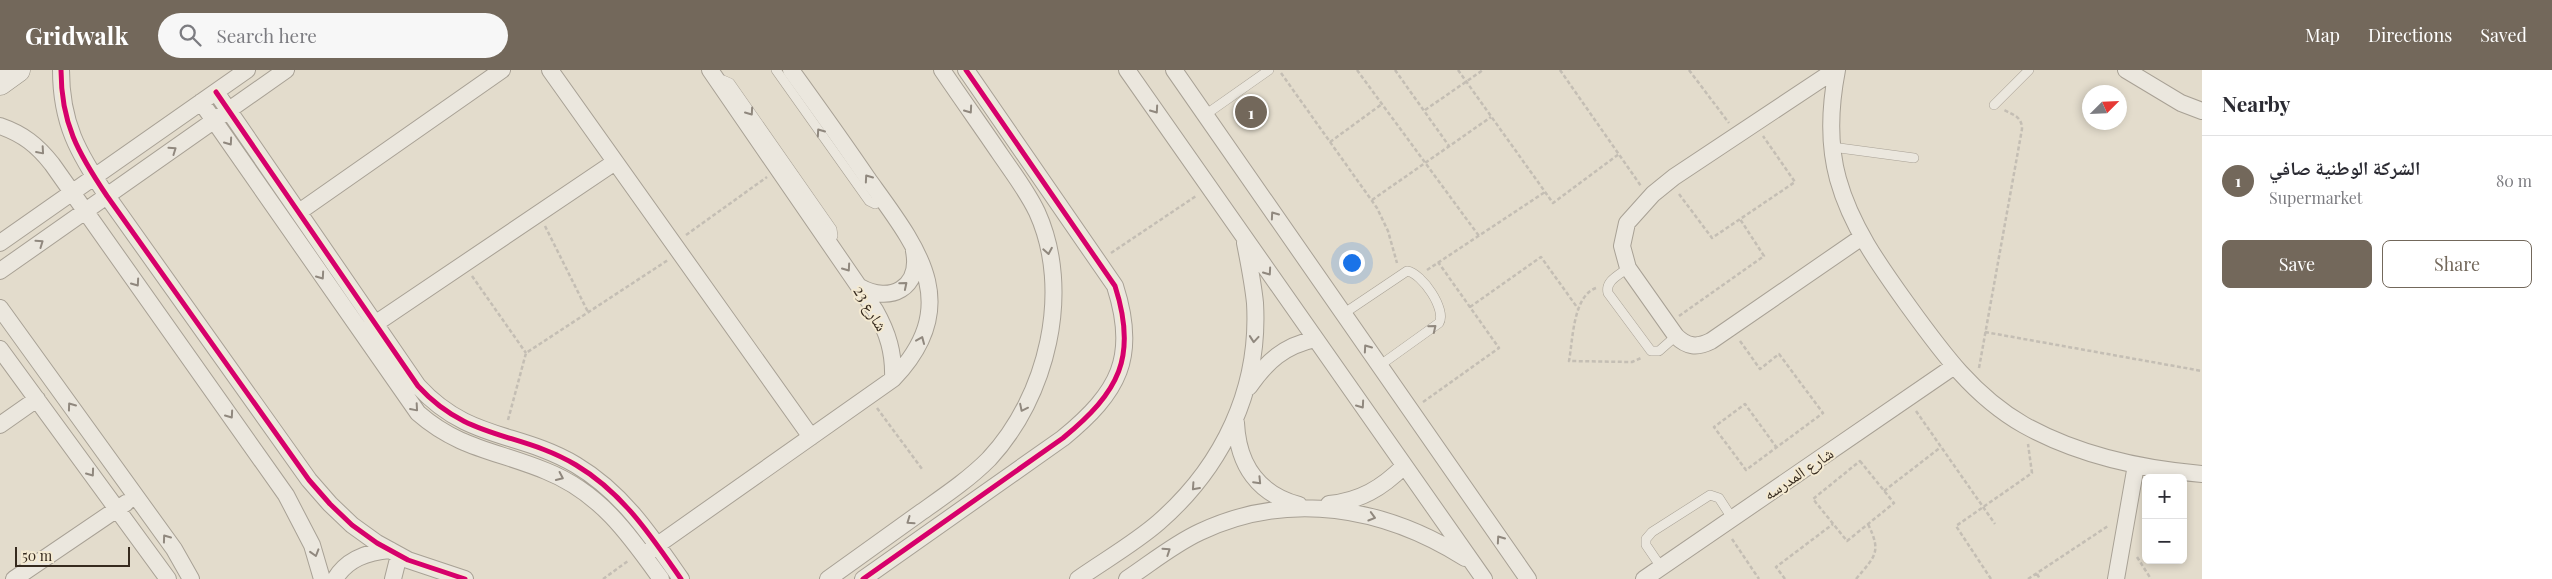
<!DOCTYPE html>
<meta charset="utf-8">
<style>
body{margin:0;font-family:"Playfair Display","Noto Naskh Arabic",serif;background:#f7f7f7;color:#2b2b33}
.controls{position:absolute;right:15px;bottom:15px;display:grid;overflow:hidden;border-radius:8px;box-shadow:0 2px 8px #0003}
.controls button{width:45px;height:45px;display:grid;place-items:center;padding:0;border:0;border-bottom:1px solid #e1e1e2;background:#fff;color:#2b2b33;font:25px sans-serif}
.compass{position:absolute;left:2082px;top:15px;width:45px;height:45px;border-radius:50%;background:#fff;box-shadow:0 2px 8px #0003;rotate:66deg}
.scale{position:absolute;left:15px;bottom:12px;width:115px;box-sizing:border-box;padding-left:5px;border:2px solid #362a1e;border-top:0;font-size:14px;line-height:18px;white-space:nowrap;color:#362a1e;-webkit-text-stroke:4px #f4ead2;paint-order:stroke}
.you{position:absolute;left:1351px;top:192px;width:18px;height:18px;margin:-12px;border:4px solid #fff;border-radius:50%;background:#1a73e8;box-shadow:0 0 0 8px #1a73e833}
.badge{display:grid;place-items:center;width:32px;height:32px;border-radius:50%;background:#73685b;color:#fff;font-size:16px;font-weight:700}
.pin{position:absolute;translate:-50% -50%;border:2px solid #fff;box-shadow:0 1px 5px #0006}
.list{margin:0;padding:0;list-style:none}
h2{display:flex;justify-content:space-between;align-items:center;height:65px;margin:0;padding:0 20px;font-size:21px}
h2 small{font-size:16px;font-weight:400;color:#7c7c81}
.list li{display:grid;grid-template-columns:32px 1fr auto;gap:15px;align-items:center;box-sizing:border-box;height:90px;padding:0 20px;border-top:1px solid #e1e1e2}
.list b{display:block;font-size:19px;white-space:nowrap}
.list p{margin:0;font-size:16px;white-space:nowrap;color:#7c7c81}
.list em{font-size:16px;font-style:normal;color:#7c7c81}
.actions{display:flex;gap:10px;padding:15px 20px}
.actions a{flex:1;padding:11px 0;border:1px solid #73685b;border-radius:8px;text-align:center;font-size:18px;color:#73685b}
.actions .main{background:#73685b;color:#fff}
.icon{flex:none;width:28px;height:28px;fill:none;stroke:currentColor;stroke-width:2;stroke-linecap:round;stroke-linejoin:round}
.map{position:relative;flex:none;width:2202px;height:509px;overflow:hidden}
header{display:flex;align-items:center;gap:30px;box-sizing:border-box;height:70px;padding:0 25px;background:#73685b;color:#fff}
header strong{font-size:24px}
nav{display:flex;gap:28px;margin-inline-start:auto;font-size:18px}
.search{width:350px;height:45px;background:#f7f7f7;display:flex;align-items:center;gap:12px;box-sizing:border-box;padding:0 18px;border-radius:28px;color:#7c7c81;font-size:19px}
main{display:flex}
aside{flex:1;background:#fff}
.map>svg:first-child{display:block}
</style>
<header>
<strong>Gridwalk</strong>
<div class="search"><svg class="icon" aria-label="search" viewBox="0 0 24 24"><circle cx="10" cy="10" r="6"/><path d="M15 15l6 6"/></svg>Search here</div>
<nav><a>Map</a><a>Directions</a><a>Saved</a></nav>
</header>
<main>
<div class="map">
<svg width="2202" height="509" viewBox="0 0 2202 509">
<rect width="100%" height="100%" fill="#e3dccc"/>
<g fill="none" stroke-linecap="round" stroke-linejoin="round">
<g stroke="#a8a195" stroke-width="10">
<path id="lane" d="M776 0 869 131 875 134 883 130
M718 12 723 10 730 13 832 159 833 166 828 172
M1994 35 2029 0
M1205 45 1269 0
M1832 77 1914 88
M1628 198C1619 205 1605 211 1608 223L1651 281H1659L1676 266
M1343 244 1407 201C1422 203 1447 240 1439 253L1379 296
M1661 497 1646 475V469L1652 462 1710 425 1719 428 1732 448"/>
</g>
<g stroke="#a8a195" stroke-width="18">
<path id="street" d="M61 0C61 53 78 83 107 126L309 410 330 434 352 455 377 473 408 490 465 509
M550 0 811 367
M710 0 875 240C888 263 894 283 893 309
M1127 0 1484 509
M1174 0 1528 509
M1835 0 1674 107 1653 124 1627 153 1622 176 1628 198 1676 266C1687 277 1697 278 1711 271L1862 167
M1837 0C1830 36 1828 73 1838 109 1851 156 1879 195 1907 234 1941 281 1973 326 2024 355 2078 385 2142 399 2202 404
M2126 0 2181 33 2202 41
M216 22 418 316C468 371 519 361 576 395 623 423 651 466 681 509
M201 32 418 343C459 379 498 381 546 401 599 422 629 464 661 509
M0 56C23 64 37 75 52 94L286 425 312 475 322 509
M299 142 502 0
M0 173 247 0
M0 201 286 0
M860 217C890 234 921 218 914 181
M0 238 174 479 191 509
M366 260 615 92
M0 279 168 509
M1249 317C1267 291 1284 276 1315 269
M1236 353C1238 395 1258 424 1299 435
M0 355 37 329
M1329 434C1360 431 1382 418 1404 396
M649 481 893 309C965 234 917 177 868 109 843 72 817 36 791 0
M14 509 126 433
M335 509C347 489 367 482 390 480
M393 509 399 485
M828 509C859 487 889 465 920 443 944 426 968 410 989 389 1047 327 1073 221 1037 142 1027 121 1013 103 1000 84 981 56 961 28 942 0
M863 509 1063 368C1119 322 1138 287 1115 216L966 0
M1078 509C1105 490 1135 473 1159 452 1223 396 1260 319 1255 233 1253 213 1249 193 1245 173
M1127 509C1151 493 1174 474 1200 462 1289 420 1384 437 1465 488
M1644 509 1953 297
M2116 509 2136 395"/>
</g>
<g stroke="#989185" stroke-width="25">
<path id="secondary" d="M0 13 18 0"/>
</g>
<path stroke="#c4beb4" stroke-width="2.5" stroke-dasharray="4 2.5" stroke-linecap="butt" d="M1357 0 1479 166
M1395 0 1449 76
M1458 0 1553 133 1619 84
M1560 0 1641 116
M1689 0 1729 53
M1281 3 1377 138 1388 161 1397 193
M1425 40 1483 0
M1330 72 1382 34
M1679 124 1712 168 1795 112 1763 66
M1372 130 1491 47
M545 156 588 242
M686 165 767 107
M1111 183 1196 126
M1427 200 1545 122
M472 206 526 283
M1596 218C1573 226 1573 269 1569 291L1632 292 1641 288
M1470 237 1541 187 1579 240
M1679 246 1764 186 1740 149
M1985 262 2202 301
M1740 271 1760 299 1779 284 1823 343 1746 400 1714 357 1745 334 1777 378
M1979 298 2022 59C2022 47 2014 45 2004 40
M1423 332 1499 278 1438 192
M877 338 922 399
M1916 341 1995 454
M508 350 526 283 668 190
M1860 391 1894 433 1847 471 1813 429Z
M1884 421 1941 377
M1732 469 1759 509
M2137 487 2151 509
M2037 504 2040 509
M603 509 628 491
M1785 509 1776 497 1833 454
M1856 509C1875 486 1882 483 1868 454
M1991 509 1956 456 2032 403 2028 374
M2028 509 2108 456"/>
<use href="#lane" stroke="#ebe7de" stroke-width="9"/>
<use href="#street" stroke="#ebe7de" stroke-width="16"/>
<use href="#secondary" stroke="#ebe7de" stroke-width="24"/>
<g stroke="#f4ead2" stroke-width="8">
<path id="cycleway" d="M61 0C61 53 78 83 107 126L309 410 330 434 352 455 377 473 408 490 465 509
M216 22 418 316C468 371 519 361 576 395 623 423 651 466 681 509
M863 509 1063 368C1119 322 1138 287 1115 216L966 0"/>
</g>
<use href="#cycleway" stroke="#d6006c" stroke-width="5"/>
</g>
<defs><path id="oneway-chevron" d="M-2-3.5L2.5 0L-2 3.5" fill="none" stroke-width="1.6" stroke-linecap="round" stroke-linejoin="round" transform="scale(1.25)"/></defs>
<g stroke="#90887e">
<use href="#oneway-chevron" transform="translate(969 40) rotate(55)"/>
<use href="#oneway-chevron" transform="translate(1155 40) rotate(55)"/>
<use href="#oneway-chevron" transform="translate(750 42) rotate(55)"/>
<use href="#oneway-chevron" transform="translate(820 62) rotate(-125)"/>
<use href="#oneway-chevron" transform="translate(229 72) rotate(55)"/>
<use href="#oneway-chevron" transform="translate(173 80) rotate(-35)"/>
<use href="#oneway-chevron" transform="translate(41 81) rotate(49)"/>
<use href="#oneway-chevron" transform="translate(868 108) rotate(-125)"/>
<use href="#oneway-chevron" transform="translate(1274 145) rotate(-125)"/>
<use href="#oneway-chevron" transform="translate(40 173) rotate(-35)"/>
<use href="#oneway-chevron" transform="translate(1048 181) rotate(80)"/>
<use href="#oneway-chevron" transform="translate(847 198) rotate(55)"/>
<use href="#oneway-chevron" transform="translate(1268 202) rotate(55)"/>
<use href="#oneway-chevron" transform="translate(321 206) rotate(55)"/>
<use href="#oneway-chevron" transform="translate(136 213) rotate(55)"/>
<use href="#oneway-chevron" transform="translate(904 215) rotate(-40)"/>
<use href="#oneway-chevron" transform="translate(1433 258) rotate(-39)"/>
<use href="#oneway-chevron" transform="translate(1254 269) rotate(95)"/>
<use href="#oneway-chevron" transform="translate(921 270) rotate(-67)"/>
<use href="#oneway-chevron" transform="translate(1367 278) rotate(-125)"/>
<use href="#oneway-chevron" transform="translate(1361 335) rotate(55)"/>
<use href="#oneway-chevron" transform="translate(71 336) rotate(-126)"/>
<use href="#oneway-chevron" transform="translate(415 338) rotate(49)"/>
<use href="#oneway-chevron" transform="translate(1023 338) rotate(116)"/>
<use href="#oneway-chevron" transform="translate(230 345) rotate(55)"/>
<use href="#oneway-chevron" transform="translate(91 403) rotate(54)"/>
<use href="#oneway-chevron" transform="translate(560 407) rotate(25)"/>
<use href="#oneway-chevron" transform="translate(1258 411) rotate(46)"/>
<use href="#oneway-chevron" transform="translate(1195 417) rotate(132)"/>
<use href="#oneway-chevron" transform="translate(1372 447) rotate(16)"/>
<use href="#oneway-chevron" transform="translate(910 451) rotate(145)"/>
<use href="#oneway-chevron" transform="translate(166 468) rotate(-126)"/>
<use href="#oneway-chevron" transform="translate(1500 469) rotate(-125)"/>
<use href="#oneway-chevron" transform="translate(1167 481) rotate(-34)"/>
<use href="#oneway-chevron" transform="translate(315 483) rotate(73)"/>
</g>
<g text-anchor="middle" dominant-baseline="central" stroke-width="4" stroke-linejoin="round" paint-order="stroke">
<g font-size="16" fill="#362a1e" stroke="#f4ead2">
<text transform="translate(871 238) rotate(59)">شارع 23</text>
<text transform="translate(1798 403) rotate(-34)">شارع المدرسه</text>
</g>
</g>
</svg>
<div class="controls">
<button>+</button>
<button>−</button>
</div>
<svg class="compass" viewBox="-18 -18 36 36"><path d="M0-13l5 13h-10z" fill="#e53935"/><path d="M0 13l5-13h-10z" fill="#7c7c81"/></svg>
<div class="scale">50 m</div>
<div class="you"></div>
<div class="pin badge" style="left:1251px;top:42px">1</div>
</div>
<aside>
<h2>Nearby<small></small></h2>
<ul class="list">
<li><span class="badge">1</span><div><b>الشركة الوطنية صافي</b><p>Supermarket</p></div><em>80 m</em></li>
</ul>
<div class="actions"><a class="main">Save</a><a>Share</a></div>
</aside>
</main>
